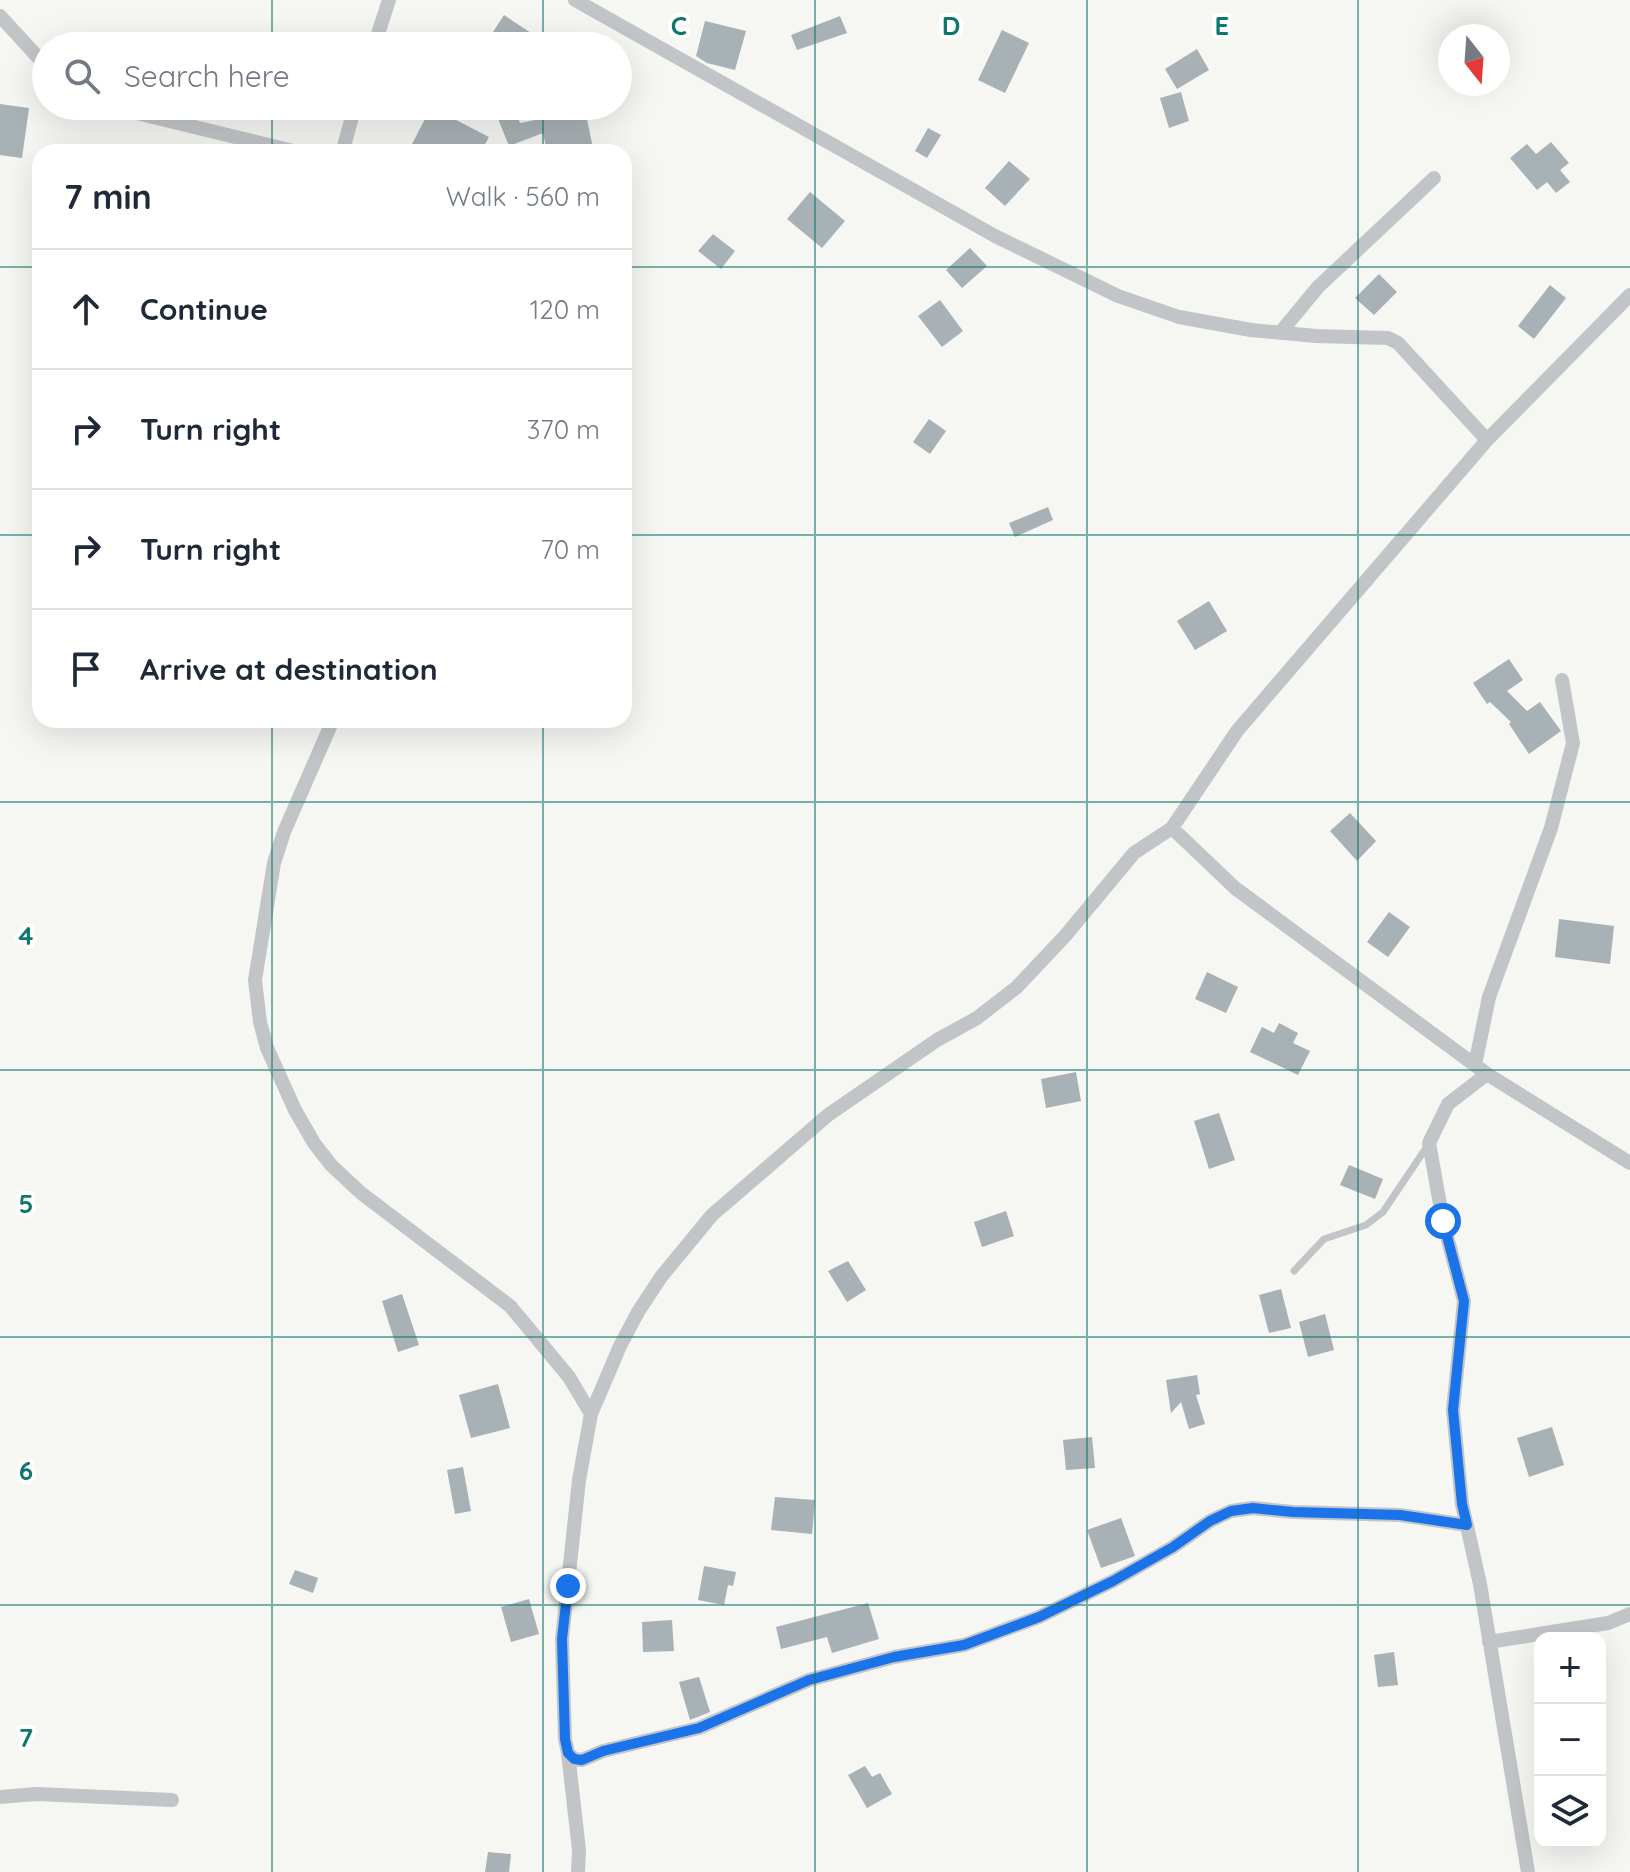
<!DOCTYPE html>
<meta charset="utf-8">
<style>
body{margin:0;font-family:Quicksand,sans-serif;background:#f2f2f3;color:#1f2937}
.controls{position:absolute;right:24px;bottom:24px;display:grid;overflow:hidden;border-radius:16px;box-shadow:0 8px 32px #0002}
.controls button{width:72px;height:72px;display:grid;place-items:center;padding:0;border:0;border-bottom:2px solid #e0e1e3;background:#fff;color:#1f2937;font:40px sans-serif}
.compass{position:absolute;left:1438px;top:24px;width:72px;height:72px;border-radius:50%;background:#fff;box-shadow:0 8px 32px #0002;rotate:163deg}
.stop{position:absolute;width:24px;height:24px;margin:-18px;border:6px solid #1a73e8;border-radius:50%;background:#fff}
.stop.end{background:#1a73e8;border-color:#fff;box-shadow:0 2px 8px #0008}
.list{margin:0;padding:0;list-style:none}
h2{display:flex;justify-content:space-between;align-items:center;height:104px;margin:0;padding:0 32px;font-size:34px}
h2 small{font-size:26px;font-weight:400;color:#747a83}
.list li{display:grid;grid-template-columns:52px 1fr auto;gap:24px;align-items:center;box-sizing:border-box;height:120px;padding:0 32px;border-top:2px solid #e0e1e3}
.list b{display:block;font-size:30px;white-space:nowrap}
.list em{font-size:26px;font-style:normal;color:#747a83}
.icon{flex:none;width:44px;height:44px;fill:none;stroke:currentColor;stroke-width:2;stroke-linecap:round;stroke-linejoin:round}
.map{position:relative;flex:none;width:1630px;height:1872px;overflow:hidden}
.search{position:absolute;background:#fff;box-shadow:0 8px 32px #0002;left:32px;top:32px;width:600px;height:88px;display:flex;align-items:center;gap:20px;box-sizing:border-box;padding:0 28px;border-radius:44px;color:#747a83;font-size:30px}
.panel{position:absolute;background:#fff;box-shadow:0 8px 32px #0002;left:32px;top:144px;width:600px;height:584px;border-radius:24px}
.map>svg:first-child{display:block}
</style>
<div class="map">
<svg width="1630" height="1872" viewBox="0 0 1630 1872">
<rect width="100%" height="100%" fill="#f6f6f3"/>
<path fill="#a8b1b5" d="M504 15 534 35 527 46H484Z
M840 16 847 33 797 50 791 35Z
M705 21 746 31 735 70 707 63 696 56Z
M1002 30 1029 43 1005 93 978 80Z
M1197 49 1209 70 1177 89 1165 69Z
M1181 92 1189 121 1169 128 1160 98Z
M0 104 29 108 22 158 0 155Z
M507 106H513L520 123 585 110 593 148 576 152H547L543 133 509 146 495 111Z
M431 107 489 137 481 152H408Z
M928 128 941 135 927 158 915 151Z
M1551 142 1569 163 1560 170 1570 182 1556 193 1547 182 1537 190 1510 158 1527 144 1536 154Z
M1009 161 1030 179 1005 206 985 188Z
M810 192 845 221 822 248 787 219Z
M713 234 735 251 721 269 698 251Z
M970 248 987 266 962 288 946 270Z
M1379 274 1397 292 1374 315 1355 298Z
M1550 285 1566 298 1534 339 1518 326Z
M940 300 963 331 942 347 918 316Z
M929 419 946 431 930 454 913 442Z
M1048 507 1053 520 1015 537 1009 523Z
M1209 601 1227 631 1195 650 1177 621Z
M1509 659 1523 680 1507 691 1527 711 1540 702 1561 731 1529 754 1509 724 1511 722 1490 702 1487 704 1473 683Z
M1350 813 1376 841 1357 861 1330 831Z
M1389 912 1410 927 1388 957 1367 942Z
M1559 919 1614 926 1610 964 1555 957Z
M1207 972 1238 987 1226 1013 1195 999Z
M1279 1023 1298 1033 1293 1043 1310 1051 1298 1075 1250 1052 1262 1027 1274 1033Z
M1076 1072 1081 1101 1046 1108 1041 1079Z
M1219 1113 1235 1160 1209 1169 1194 1121Z
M1349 1165 1383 1179 1375 1199 1340 1185Z
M1006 1211 1014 1236 982 1247 974 1222Z
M848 1261 866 1290 847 1302 828 1271Z
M1281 1289 1291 1328 1269 1333 1259 1295Z
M402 1294 419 1345 398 1352 382 1301Z
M1325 1314 1334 1350 1308 1357 1299 1322Z
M1197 1375 1200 1394 1196 1395 1205 1424 1189 1429 1181 1402 1171 1413 1166 1380Z
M498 1384 510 1428 471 1438 459 1395Z
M1552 1427 1564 1465 1529 1477 1517 1438Z
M1092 1437 1095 1468 1066 1470 1063 1440Z
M463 1467 471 1511 455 1514 447 1470Z
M775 1497 815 1500 812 1534 771 1530Z
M1121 1518 1135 1556 1101 1568 1087 1530Z
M704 1566 736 1572 733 1586 728 1585 724 1605 698 1600Z
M295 1570 318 1578 313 1593 289 1584Z
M529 1599 539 1634 511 1642 501 1607Z
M868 1603 879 1639 832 1653 827 1637 781 1649 776 1627Z
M672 1620 674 1651 643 1652 642 1622Z
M1394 1652 1398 1685 1378 1687 1374 1655Z
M699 1677 710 1712 690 1720 679 1682Z
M865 1766 872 1777 880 1773 892 1794 867 1808 848 1775Z
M488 1852 511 1854 509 1872H485Z"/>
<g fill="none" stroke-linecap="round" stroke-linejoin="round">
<path stroke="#c1c5c8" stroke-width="7" d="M1294 1271 1324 1239 1366 1225 1383 1212 1428 1145"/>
<path stroke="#c1c5c8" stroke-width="14" d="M575 0 995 236 1118 296 1179 317 1251 330 1316 336 1388 338 1398 343 1487 440
M0 16 46 66
M374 46 389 0
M108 106 297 152
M345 152 343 150 355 106
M1280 333 1318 287 1434 178
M333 720 284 832 274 863 255 980 260 1022 267 1048 295 1110 314 1143 331 1165 361 1193 510 1306 569 1377 591 1414
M1172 828 1235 888 1487 1074 1630 1163
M1475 1065 1489 997 1551 828 1573 743 1562 680
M1487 1074 1448 1104 1429 1143 1443 1221 1464 1301 1453 1410 1462 1504 1480 1584 1528 1872
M1467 1525 1400 1515 1293 1512 1253 1508 1231 1511 1210 1521 1173 1547 1113 1581 1039 1617 964 1645 894 1657 809 1680 699 1728 603 1751 582 1760 574 1759 568 1753 565 1739 562 1639 579 1480 591 1414 620 1346 638 1312 661 1277 712 1215 828 1115 937 1040 977 1018 1017 987 1065 936 1134 853 1172 828 1237 731 1487 440 1630 295
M1489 1642 1608 1623 1630 1614
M568 1753 579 1850 578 1872
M0 1797 36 1794 172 1800"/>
</g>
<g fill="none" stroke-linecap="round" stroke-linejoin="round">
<path stroke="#1a73e8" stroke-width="10" d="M568 1586 562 1639 565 1739 568 1753 574 1759 582 1760 603 1751 699 1728 809 1680 894 1657 964 1645 1039 1617 1113 1581 1173 1547 1210 1521 1231 1511 1253 1508 1293 1512 1400 1515 1467 1525 1462 1504 1453 1410 1464 1301 1443 1221"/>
</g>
<path fill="none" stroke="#0f766e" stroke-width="2" stroke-opacity="0.55" d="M272 0V46M543 0V46M815 0V1872M1087 0V1872M1358 0V1872M272 106V152M543 106V152M0 267H40M624 267H1630M0 535H40M624 535H1630M272 720V1872M543 720V1872M0 802H1630M0 1070H1630M0 1337H1630M0 1605H1630"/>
<g font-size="26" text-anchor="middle" font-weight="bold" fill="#0f766e" stroke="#fff" stroke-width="8" stroke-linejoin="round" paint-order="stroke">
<text x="679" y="35">C</text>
<text x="951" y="35">D</text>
<text x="1222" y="35">E</text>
<text x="26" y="945">4</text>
<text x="26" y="1213">5</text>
<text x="26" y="1480">6</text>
<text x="26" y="1747">7</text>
</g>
</svg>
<div class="controls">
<button>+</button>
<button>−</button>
<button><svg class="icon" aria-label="layers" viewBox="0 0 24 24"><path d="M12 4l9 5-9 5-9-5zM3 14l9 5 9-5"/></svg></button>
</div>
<svg class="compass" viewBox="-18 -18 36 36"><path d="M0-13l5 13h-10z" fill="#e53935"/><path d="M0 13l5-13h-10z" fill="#747a83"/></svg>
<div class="stop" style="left:1443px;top:1221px"></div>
<div class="stop end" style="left:568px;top:1586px"></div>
<div class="search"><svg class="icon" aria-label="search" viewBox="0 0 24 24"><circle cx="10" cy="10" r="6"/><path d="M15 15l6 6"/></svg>Search here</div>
<section class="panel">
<h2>7 min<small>Walk · 560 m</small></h2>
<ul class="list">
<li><svg class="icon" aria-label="ahead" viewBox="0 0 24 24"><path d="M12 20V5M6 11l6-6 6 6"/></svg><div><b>Continue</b></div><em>120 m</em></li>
<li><svg class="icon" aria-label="right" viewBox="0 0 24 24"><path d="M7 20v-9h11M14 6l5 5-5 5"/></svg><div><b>Turn right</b></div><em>370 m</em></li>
<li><svg class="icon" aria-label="right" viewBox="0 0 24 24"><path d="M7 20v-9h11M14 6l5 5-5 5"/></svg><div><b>Turn right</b></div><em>70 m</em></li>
<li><svg class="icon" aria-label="arrive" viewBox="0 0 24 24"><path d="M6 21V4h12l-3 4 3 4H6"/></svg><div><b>Arrive at destination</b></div></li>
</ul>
</section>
</div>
